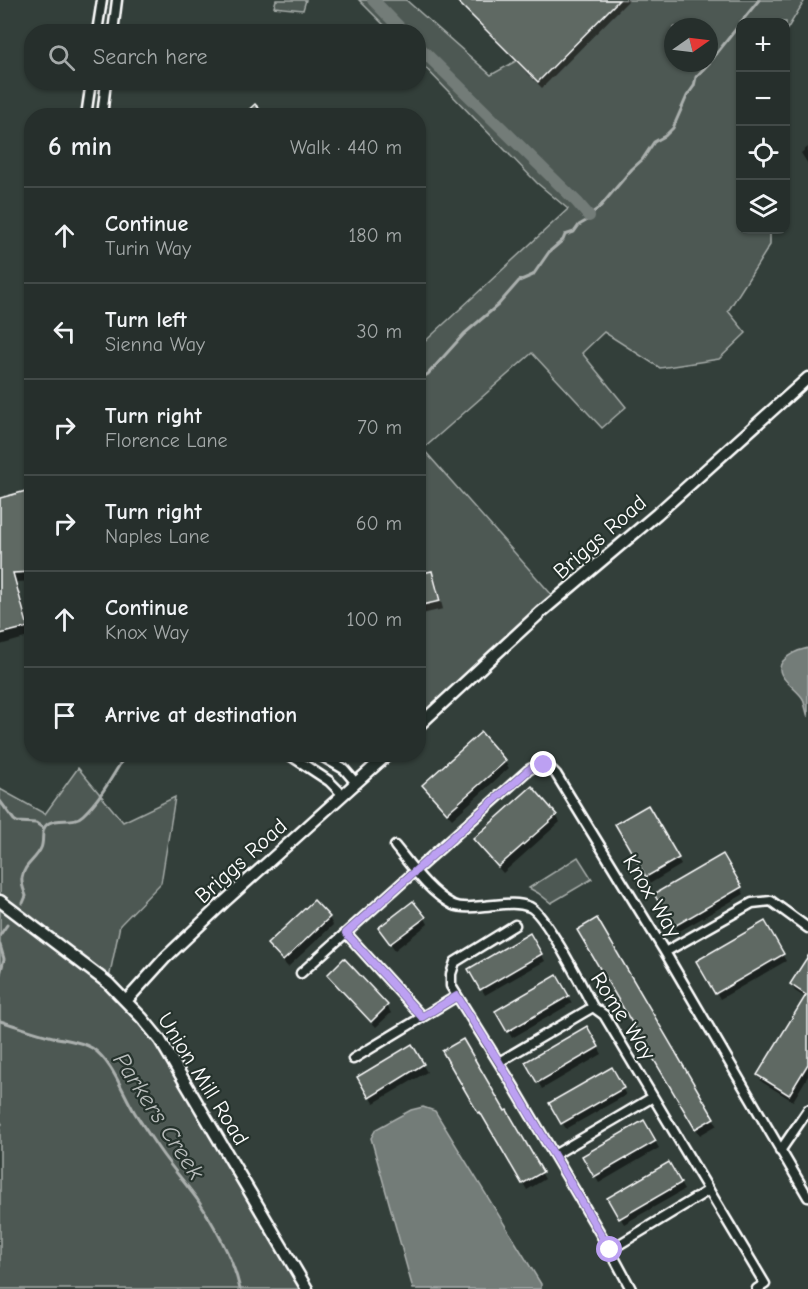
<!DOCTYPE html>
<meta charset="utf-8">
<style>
body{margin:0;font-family:"Comic Neue",sans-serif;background:#2e3734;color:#f1f3f6}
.controls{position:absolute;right:18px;top:18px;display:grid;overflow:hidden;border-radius:12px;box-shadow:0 2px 4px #0004}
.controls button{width:54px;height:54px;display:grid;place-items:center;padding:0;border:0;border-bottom:2px solid #424a48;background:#262f2c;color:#f1f3f6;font:30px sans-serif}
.compass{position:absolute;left:664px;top:18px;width:54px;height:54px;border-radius:50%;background:#262f2c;box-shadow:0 2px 4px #0004;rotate:76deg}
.stop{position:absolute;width:18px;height:18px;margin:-14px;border:4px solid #bca0f2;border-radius:50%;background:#fff}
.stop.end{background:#bca0f2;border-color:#fff;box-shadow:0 2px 6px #0008}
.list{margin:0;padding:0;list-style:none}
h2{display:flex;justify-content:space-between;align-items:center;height:78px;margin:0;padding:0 24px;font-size:26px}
h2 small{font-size:20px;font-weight:400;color:#a4a9a9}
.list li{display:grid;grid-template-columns:39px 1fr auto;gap:18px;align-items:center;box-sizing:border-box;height:96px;padding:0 24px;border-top:2px solid #424a48}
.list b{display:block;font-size:22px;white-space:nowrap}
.list p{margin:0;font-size:20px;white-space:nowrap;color:#a4a9a9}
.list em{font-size:20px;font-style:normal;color:#a4a9a9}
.icon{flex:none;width:33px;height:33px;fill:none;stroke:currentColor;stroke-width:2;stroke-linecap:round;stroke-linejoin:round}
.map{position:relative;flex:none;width:808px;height:1289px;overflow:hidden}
.search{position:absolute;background:#262f2c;box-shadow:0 2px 4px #0004;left:24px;top:24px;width:402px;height:66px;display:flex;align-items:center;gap:15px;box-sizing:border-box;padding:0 21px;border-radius:24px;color:#a4a9a9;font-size:22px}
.panel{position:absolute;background:#262f2c;box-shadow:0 2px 4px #0004;left:24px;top:108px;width:402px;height:654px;border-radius:24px}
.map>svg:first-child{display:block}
</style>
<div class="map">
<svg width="808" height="1289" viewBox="0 0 808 1289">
<rect width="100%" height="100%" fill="#333f3a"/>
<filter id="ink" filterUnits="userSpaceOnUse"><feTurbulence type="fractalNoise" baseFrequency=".0167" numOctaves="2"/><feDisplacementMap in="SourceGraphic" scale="12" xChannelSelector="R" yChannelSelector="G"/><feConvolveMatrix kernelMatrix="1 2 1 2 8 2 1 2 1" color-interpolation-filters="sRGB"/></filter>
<g filter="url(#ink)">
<path fill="#4d5853" stroke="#a6aca9" stroke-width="1.5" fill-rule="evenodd" d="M276 0H306L303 10 274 7Z
M359 0H406L491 75 586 22 604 0H805L786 31V22H740V230H770V245L728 311 746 333 719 359 660 368 604 332 582 353 626 407 602 428 532 353 423 449 559 603 419 726V347L568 209 537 183 419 61 418 32 390 31ZM673 27H709V63H673Z
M78 768 123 822 175 797 161 883 120 925 108 983 143 1017 304 1289H0V1126L2 1124 0 1121V789L45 814Z
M578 857 592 879 551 903 538 893 529 888Z"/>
<path fill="#737b78" stroke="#abb0ae" stroke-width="1.5" d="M808 648V717C806 711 805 705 803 699 797 688 771 675 783 661 789 654 799 650 808 648Z
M423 1107 435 1111 541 1284V1289H413L371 1138 376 1129 411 1110Z"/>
<path fill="#0007" d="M455 0H629L542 88Z
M234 109 243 116H229Z
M808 147V164L801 153Z
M25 493 32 506V581L17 582 32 636 0 645V500Z
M432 573 436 581 443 609 418 615V576Z
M505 762 509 768 452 819 428 792 424 785Z
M647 807 681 865 651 883 617 825Z
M556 815 560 822 503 873 479 846 475 839Z
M722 856 744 894 678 932 656 895Z
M314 902 329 918 333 925 288 967 273 951 269 944Z
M425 918 428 924 395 950 380 929Z
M596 920 717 1125 700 1135 579 930Z
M764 923 786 961 720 999 699 962Z
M530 935 545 961 485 995 470 969Z
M808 959V1076L793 1101 762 1082 758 1075 806 998 795 991 791 984Z
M344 960 387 1006 391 1013 376 1027 333 981 329 975Z
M557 977 572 1003 512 1038 497 1012Z
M587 1028 602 1054 542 1089 527 1063Z
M411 1046 427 1072 374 1103 359 1078Z
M445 1051 504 1113 506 1112 545 1179 527 1190 485 1118 483 1119Z
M611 1069 626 1095 566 1129 552 1104Z
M644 1122 659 1148 599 1183 584 1157Z
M669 1164 684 1190 624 1224 609 1199Z"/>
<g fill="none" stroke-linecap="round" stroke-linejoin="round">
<path stroke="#abb0ae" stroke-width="3" d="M741 22 759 0
M709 63 740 24
M418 380 428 374 464 334 498 305 519 281 533 275 549 252 563 240 565 235 574 232 579 225 586 221 589 215 599 208 632 169 642 160 654 142 665 136 673 128 687 96 694 86 696 77 709 63
M0 801 14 820 17 822 36 823 43 828
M23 903 26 896C24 890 21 884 22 878 24 864 36 860 41 848 45 839 39 829 49 823 60 817 74 824 83 815 101 798 113 775 126 754
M0 935 7 925
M0 945 4 959 0 974
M0 1021C17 1026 35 1033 53 1037 66 1040 80 1041 92 1048 113 1062 122 1092 135 1113 144 1127 153 1141 163 1155 174 1170 186 1184 197 1199 215 1226 233 1257 240 1289"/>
<path stroke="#737b78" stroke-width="12" d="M373 0 404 32
M418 46 577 202 589 216"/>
</g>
<path fill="#5f6964" stroke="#fff" stroke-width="1.5" d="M456 0H619L538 82Z
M255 104 266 116H242Z
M26 491 32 514V572L13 573 28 627 0 634V498Z
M432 571 440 601 418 606V574Z
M481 732 506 761 447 813 422 785Z
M532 786 557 815 498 867 473 839Z
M648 805 679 858 646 877 615 824Z
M723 854 742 887 673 927 654 894Z
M314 900 330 917 283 961 267 944Z
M413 901 426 917 390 944 378 928Z
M597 918 714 1118 695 1129 577 930Z
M765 921 784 954 715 994 696 961Z
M530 933 542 954 480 990 468 969Z
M808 956V1064L789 1095 757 1075 806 995 790 984Z
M344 958 388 1005 371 1022 327 975Z
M557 975 569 996 507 1032 495 1011Z
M587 1026 599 1047 537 1083 525 1062Z
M463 1039 505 1111 507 1110 543 1172 522 1184 480 1112 478 1113 442 1051Z
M412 1044 424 1064 369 1098 357 1077Z
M612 1067 624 1088 561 1124 549 1103Z
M644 1120 656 1141 594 1177 582 1156Z
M669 1162 681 1183 619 1219 607 1198Z"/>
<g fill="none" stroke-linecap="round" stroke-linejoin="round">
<g stroke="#fff" stroke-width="13">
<path id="minor" d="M97 32 102 0
M113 32 117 0
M86 116 91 82
M102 116 106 82
M288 754 329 781 343 795
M318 754 344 769 356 783
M395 846C412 867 429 892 453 905 460 908 476 907 484 906 499 905 515 901 530 907 546 915 583 988 593 1007L604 1015 765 1284 757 1289
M515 925 455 962 451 974V986L514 1087 610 1250 631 1289
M346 933 422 1017
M665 952 752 903 771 901 808 928
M301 973 527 771C539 763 547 763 556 774L665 952 808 1197
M353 1059 457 996
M499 1062 593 1007
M780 1151 808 1110
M554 1155 653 1097
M610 1250 709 1190"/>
</g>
<g stroke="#fff" stroke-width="15">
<path id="tertiary" d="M418 726 541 612 657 514 808 378
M0 901 108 983 142 1018 160 1040 307 1289
M126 1001 166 957 224 902 388 754"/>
</g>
<use href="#minor" stroke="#26332d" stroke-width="8"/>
<use href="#tertiary" stroke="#26332d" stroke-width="10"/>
</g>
</g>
<g fill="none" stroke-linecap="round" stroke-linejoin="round" filter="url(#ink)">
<path stroke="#bca0f2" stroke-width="8" d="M544 765 535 766 527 771 346 933 422 1017 457 996 499 1062 610 1250"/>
</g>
<g text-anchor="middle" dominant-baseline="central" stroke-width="4.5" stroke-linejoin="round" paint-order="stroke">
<g font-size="22" fill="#fff" stroke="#26332d">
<text transform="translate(600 537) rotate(-41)">Briggs Road</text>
<text transform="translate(241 861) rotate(-42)">Briggs Road</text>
<text transform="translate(652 896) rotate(59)">Knox Way</text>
<text transform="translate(623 1016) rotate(57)">Rome Way</text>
<text transform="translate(203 1079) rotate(58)">Union Mill Road</text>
</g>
<g font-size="24" font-style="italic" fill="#b9bdbc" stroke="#26332d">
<text transform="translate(159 1116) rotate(57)">Parkers Creek</text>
</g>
</g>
</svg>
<div class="controls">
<button>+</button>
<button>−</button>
<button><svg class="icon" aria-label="locate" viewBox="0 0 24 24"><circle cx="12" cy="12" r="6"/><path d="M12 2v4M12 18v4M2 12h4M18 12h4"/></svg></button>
<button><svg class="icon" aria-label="layers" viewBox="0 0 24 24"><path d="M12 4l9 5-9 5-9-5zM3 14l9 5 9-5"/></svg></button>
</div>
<svg class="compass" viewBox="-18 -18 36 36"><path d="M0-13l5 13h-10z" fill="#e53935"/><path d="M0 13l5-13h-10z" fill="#a4a9a9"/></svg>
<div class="stop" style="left:610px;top:1250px"></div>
<div class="stop end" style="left:544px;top:765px"></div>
<div class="search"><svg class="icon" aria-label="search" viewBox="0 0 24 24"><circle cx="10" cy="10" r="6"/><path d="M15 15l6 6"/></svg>Search here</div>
<section class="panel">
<h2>6 min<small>Walk · 440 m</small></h2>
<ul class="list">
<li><svg class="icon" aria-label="ahead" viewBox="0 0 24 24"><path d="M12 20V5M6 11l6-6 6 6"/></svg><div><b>Continue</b><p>Turin Way</p></div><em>180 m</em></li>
<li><svg class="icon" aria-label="left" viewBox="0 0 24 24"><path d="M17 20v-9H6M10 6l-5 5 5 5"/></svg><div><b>Turn left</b><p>Sienna Way</p></div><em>30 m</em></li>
<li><svg class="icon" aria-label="right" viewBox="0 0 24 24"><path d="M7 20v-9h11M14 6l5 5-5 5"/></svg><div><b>Turn right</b><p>Florence Lane</p></div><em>70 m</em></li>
<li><svg class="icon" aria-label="right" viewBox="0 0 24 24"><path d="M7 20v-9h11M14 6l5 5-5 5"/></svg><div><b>Turn right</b><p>Naples Lane</p></div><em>60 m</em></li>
<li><svg class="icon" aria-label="ahead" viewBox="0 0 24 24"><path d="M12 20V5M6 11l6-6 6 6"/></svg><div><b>Continue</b><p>Knox Way</p></div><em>100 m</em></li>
<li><svg class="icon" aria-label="arrive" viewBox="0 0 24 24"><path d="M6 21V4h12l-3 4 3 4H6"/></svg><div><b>Arrive at destination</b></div></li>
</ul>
</section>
</div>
